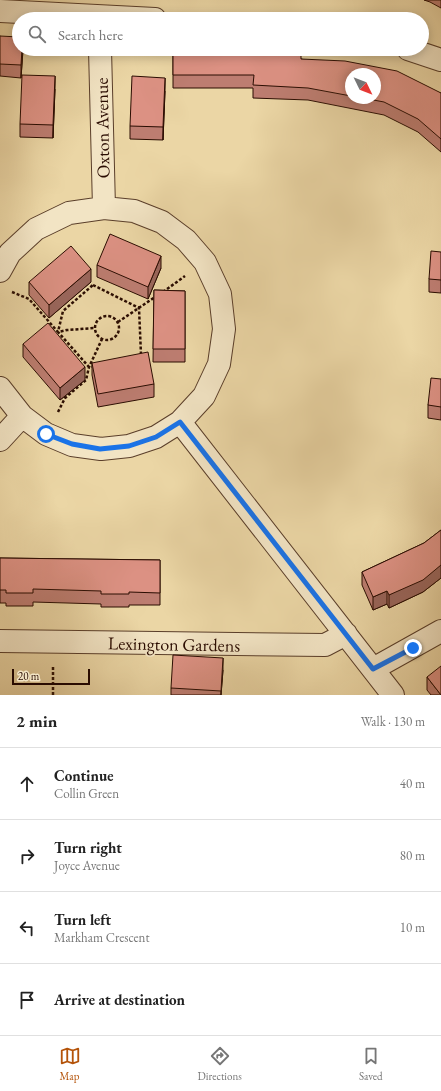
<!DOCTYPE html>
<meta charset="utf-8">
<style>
body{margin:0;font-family:"EB Garamond",serif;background:#f2f2f2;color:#222}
.compass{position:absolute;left:345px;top:68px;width:36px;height:36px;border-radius:50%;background:#fff;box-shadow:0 2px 10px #0003;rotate:133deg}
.scale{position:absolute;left:12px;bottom:10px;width:78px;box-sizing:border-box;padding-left:4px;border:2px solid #2a0c01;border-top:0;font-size:11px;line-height:14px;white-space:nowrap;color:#2a0c01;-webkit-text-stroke:3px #f2e4c4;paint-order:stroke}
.stop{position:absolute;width:12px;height:12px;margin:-9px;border:3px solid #1a73e8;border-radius:50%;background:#fff}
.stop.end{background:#1a73e8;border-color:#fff;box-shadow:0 1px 4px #0008}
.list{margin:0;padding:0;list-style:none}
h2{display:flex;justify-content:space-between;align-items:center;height:52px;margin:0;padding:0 16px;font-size:17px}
h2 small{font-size:13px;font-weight:400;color:#767676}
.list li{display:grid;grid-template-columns:26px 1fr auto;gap:12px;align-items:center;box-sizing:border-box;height:72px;padding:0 16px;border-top:1px solid #e0e0e0}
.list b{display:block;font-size:15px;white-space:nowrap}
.list p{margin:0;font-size:13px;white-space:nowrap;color:#767676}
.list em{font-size:13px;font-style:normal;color:#767676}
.icon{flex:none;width:22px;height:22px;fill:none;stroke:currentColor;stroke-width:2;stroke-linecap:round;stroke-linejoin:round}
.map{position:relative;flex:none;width:441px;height:695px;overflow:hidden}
.search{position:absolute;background:#fff;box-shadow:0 2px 10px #0003;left:12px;right:12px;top:12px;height:44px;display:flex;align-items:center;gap:10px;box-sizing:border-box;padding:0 14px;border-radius:22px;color:#767676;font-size:15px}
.sheet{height:340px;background:#fff}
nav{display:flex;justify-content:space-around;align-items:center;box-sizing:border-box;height:56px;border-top:1px solid #e0e0e0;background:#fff;font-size:11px;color:#767676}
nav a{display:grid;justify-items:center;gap:2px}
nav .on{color:#b45309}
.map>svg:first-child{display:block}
</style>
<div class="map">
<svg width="441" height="695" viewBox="0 0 441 695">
<rect width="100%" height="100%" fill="#ebd6a5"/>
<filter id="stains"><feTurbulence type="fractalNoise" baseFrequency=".005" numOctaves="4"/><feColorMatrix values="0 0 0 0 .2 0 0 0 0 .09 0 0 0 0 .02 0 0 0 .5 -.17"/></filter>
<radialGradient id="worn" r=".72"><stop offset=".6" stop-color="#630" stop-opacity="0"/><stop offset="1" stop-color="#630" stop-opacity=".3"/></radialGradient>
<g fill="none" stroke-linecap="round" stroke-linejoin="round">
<g stroke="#5a3e2a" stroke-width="24">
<path id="street" d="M0 11 155 19
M100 49 104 208
M408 49 441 60
M0 271 10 253 36 229 69 213 104 208 134 211 162 222 186 240 205 262 220 294 224 329 219 364 204 396 180 422 156 437 129 446 101 449 72 445 46 434 22 416 0 388
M180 422 393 695
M0 440 22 416
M0 641 325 645 346 634
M373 669 441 631"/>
</g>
<path stroke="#2a0c01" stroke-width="2.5" stroke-dasharray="3 2" stroke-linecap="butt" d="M93 285 139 308 141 355 139 361 135 363 89 367 58 332 63 311Z
M12 292 29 299 58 332 67 330 95 328
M163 292 185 276
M95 328a12 12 0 1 1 24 0a12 12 0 1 1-24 0Z
M118 322 155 297
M58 412 65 398 86 380 89 367 102 339
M53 695V666"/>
<use href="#street" stroke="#f2e4c4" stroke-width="22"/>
</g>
<path fill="#bd7d71" stroke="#2a0c01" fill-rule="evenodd" d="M424 0H441V8L430 2Z
M0 36 23 49 21 78 0 76Z
M173 49 243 52 301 59 441 93V152L418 132 384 115 308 100 253 98V88H173ZM351 74 375 98H351Z
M55 89 53 138 20 137V124Z
M165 91 163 140 130 139V126Z
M441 252V293L429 292V279Z
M97 265 161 268 148 299 97 277Z
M29 282H91L49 318 29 295Z
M154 290 185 291V362H153Z
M23 344 85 380 60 400 23 357Z
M92 363 154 384V397L98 407 92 375Z
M441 379V420L428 418V405Z
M441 530V578L423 592 389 608 387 604 373 610 362 585V572L424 543Z
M0 558 160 560V605H129V607H101V604L33 602V606H6V603H0Z
M223 670 221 695H171V688Z
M427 677 441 695H431L427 690Z"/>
<path fill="#9a665c" stroke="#2a0c01" d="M22 49H23V50L21 78V65Z
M55 76V89L53 138V125Z
M165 78V91L163 140V127Z
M161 256V268L148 299V287Z
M91 269V282L49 318V305Z
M85 367V380L60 400V388Z
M441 565V578L423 592 389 608V595Z
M387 591V604L373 610V597Z
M223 658V670L221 695V691Z"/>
<path fill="#dc9183" stroke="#2a0c01" d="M0 36 19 37V49H22L21 65 0 64Z
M173 49H243V52L301 54V59L345 61 397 71 441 93V139L418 119 384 102 363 98H375V74H351V96L308 88 253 85 254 75H173Z
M22 75 55 76 53 125 20 124Z
M132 76 165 78 163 127 130 126Z
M110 234 161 256 148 287 97 265Z
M71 246 91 269 49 305 29 282Z
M431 251 441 252V280L429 279Z
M154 290 185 291V349H153Z
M48 323 85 367 60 388 23 344Z
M148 352 154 384 98 394 92 363Z
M431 378 441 379V407L428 405Z
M441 530V565L423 580 389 595 387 591 373 597 362 572 424 543Z
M0 558 160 560V593L129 592V594H101V591L33 589V593H6V590H0Z
M173 655 223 658 221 691 171 688Z
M441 666V695L427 677Z"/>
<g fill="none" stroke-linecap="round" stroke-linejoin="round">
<path stroke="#1a73e8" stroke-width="5" d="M46 434 72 444 100 449 129 446 156 437 180 422 373 669 413 648"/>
</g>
<g text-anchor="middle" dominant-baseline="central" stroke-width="3.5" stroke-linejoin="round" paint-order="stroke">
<g font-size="18" fill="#2a0c01" stroke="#f2e4c4">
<text transform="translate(102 128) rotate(-91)">Oxton Avenue</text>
<text transform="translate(174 644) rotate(1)">Lexington Gardens</text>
</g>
</g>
<rect width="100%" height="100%" filter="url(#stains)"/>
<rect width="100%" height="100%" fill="url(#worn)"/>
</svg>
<svg class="compass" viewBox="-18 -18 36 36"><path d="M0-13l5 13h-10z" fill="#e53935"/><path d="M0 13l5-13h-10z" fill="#767676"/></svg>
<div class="scale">20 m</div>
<div class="stop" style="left:46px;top:434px"></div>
<div class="stop end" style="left:413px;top:648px"></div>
<div class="search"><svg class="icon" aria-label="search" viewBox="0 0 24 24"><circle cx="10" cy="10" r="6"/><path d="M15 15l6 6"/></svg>Search here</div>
</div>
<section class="sheet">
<h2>2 min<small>Walk · 130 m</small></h2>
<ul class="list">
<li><svg class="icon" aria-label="ahead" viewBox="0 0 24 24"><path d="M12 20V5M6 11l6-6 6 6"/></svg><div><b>Continue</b><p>Collin Green</p></div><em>40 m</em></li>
<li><svg class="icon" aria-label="right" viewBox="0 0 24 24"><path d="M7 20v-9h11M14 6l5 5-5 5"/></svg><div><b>Turn right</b><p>Joyce Avenue</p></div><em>80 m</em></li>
<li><svg class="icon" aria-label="left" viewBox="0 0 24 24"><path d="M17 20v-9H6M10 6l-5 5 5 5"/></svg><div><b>Turn left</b><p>Markham Crescent</p></div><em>10 m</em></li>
<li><svg class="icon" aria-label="arrive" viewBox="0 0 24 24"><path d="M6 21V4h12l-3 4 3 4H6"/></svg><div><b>Arrive at destination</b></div></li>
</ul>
</section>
<nav>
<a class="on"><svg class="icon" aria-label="map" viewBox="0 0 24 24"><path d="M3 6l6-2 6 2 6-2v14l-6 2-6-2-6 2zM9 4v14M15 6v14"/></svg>Map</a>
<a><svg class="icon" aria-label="directions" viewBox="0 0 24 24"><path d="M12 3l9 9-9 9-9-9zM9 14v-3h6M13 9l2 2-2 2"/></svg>Directions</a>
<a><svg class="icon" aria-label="saved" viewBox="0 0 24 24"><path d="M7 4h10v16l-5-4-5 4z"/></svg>Saved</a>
</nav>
